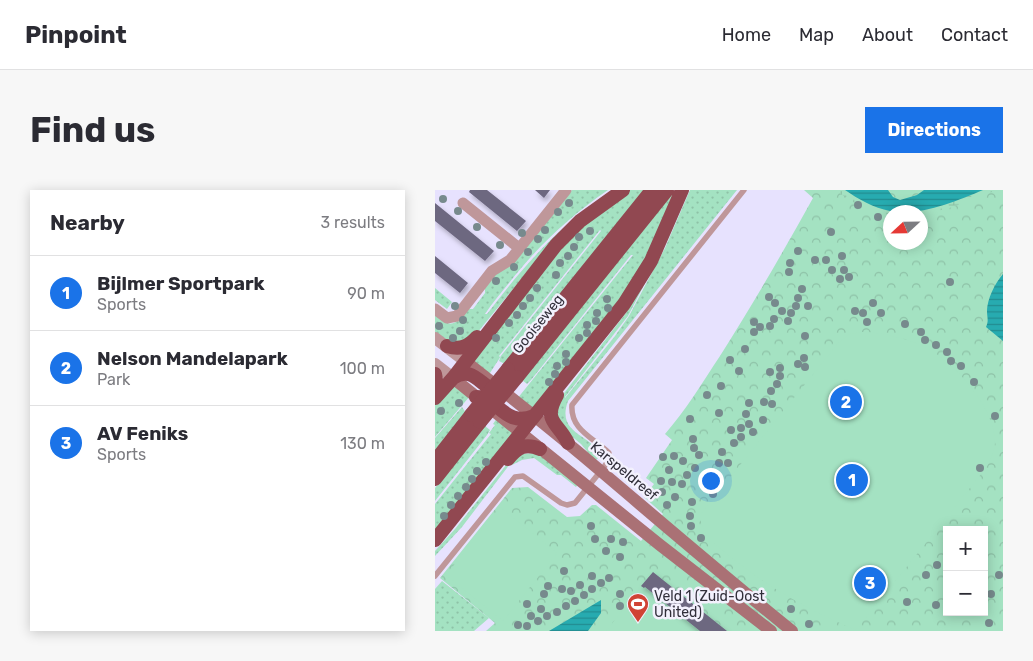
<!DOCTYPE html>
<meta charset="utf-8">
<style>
body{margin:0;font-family:Rubik,sans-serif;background:#f7f7f7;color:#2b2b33}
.controls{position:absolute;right:15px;bottom:15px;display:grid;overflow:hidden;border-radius:0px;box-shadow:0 2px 12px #0003}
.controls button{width:45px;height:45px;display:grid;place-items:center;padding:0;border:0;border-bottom:1px solid #e1e1e2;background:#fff;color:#2b2b33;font:25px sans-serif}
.compass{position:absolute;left:448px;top:15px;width:45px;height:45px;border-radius:50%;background:#fff;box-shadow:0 2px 12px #0003;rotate:248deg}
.you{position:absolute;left:275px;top:290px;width:18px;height:18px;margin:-12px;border:4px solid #fff;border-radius:50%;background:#1a73e8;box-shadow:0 0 0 8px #1a73e833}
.badge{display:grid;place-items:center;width:32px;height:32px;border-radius:50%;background:#1a73e8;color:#fff;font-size:16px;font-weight:700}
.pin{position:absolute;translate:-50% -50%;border:2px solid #fff;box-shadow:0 1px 5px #0006}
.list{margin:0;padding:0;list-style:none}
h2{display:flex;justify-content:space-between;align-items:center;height:65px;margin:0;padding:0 20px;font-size:21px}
h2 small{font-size:16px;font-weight:400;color:#7c7c81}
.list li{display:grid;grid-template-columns:32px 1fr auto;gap:15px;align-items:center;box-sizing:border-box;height:75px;padding:0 20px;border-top:1px solid #e1e1e2}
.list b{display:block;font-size:19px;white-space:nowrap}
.list p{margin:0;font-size:16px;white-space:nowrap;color:#7c7c81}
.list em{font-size:16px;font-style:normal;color:#7c7c81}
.map{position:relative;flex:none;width:568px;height:441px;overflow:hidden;border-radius:0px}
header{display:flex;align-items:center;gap:30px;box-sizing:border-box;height:70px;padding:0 25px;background:#fff;border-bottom:1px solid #e1e1e2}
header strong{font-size:24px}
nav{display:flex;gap:28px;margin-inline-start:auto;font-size:18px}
.intro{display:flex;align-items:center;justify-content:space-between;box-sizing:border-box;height:120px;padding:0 30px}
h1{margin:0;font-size:35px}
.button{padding:12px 22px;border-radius:0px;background:#1a73e8;color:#fff;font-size:18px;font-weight:700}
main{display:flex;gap:30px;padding:0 30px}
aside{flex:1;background:#fff;border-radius:0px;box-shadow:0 2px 12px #0003}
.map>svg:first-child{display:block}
</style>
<header>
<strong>Pinpoint</strong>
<nav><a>Home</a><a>Map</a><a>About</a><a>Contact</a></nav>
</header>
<div class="intro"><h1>Find us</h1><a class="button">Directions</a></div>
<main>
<aside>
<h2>Nearby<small>3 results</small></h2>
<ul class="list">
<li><span class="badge">1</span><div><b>Bijlmer Sportpark</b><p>Sports</p></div><em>90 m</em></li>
<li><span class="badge">2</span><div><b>Nelson Mandelapark</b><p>Park</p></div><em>100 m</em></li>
<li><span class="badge">3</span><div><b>AV Feniks</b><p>Sports</p></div><em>130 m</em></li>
</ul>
</aside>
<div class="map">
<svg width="568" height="441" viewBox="0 0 568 441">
<defs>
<pattern id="grass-dots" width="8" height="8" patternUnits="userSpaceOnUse" patternTransform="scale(1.25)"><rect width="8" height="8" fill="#a4e2c2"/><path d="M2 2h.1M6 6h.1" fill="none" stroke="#8ec2a7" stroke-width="1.8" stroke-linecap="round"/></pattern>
<pattern id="forest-crowns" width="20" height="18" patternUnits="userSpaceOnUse" patternTransform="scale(1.25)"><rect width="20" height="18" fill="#a4e2c2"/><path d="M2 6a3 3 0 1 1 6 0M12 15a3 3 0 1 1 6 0" fill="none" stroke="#8ec2a7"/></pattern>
<pattern id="wetland-marsh" width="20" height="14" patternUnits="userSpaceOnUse" patternTransform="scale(1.25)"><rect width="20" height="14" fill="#a4e2c2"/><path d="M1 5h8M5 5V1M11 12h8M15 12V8" fill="none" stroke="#8ec2a7"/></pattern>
<pattern id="water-rules" width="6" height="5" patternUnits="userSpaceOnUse" patternTransform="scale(1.25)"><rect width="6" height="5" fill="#27abb0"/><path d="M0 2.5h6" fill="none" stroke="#228c90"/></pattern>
<filter id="shadow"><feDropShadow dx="2" dy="3.5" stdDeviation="2.5" flood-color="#0004"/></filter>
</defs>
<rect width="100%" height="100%" fill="#e7e2fe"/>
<path fill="url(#grass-dots)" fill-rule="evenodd" d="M137 0H173C135 26 102 57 74 93 66 103 57 113 50 124H52C89 75 125 35 177 0L115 54 42 143 23 155 0 144V125C17 139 20 135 33 119H38L50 103V98L60 85 78 73Z
M194 0H210L70 174 64 171 66 166 53 186 35 171 136 46ZM165 40 166 41 65 167 64 166Z
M251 0H254L234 47 193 126 130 207V208L180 146 194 126 230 58 255 0H302L133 211C120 246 161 244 164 267L160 271 146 254 129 240 121 229 123 211 191 123 213 82Z
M236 3 239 5 207 80 98 220 82 209 198 65H196L96 190 92 194 87 190Z
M0 98 17 112 12 119 0 110Z
M18 193 35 206 0 247V213Z
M27 217 31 223 0 262V248Z
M62 228 80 243 0 346V314L56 244 54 243 60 235 58 234Z
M50 236 55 240 52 245 0 311V298Z
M102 263 144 293 141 297 126 285H122L99 268 87 270 77 275 75 274 27 337 0 366V361L20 339 76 269 83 264Z
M7 391 54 428 39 441H0V399Z"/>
<path fill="url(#forest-crowns)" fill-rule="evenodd" d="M369 0H568V441H51L60 433 5 388 77 298 93 297 132 327 145 326 157 315H161L206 351 228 324 209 307 219 294 211 288 237 250 230 244C251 220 267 193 285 166 318 114 348 62 378 8ZM456 22H486V52H456ZM512 340H549V422H512Z"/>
<path fill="url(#wetland-marsh)" d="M400 0C421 0 439 22 465 22 485 22 506 15 525 9 539 4 547 0 562 0L518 17 486 25V22H456L455 26 418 12Z"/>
<path fill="#a4e2c2" d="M427 142C446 142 481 150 497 161 524 179 560 218 560 253 559 263 555 271 551 278L421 440C379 422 339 401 302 372 291 363 279 355 271 344 268 338 266 332 264 326L404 152 415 144Z
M65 317 122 363 68 431 11 385Z
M218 382 292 441H171Z"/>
<path fill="url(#water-rules)" d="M410 0H453L458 7 465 10 482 5 489 0H548C522 11 483 27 455 21 439 18 423 9 410 0Z
M568 84V151L551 137C554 131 552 127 552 121 552 109 560 93 568 84Z
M166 410V423L153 441H114Z"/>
<path fill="#6d6780" filter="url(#shadow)" d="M35 0H52L91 31 82 41 34 2Z
M100 0H115L109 8Z
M0 13 59 61 50 71 0 31Z
M0 66 33 93 25 103 0 83Z
M218 382 233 394 292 441H265L210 397 209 398 206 396Z
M441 383 448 386V392L438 405H431L428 402V397Z"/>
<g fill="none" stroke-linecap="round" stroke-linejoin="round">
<path stroke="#bf979a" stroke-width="5.5" d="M0 386 80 287 88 286 126 313 132 315 140 313 169 277 174 269V263C159 248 135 240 137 215L309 0"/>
<path stroke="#bf979a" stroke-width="11" d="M28 13 84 58
M0 119 12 128 22 126 57 81 75 70 131 0"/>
<path stroke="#bf979a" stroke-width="12" d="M0 148 30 171
M0 174 18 188"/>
<path stroke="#aa7175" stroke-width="12" d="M30 171C69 202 109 233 148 266 218 325 286 384 357 441
M18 188 225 355 336 441"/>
<path stroke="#914851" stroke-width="14" d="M12 156C25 160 33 157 42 147
M73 179 217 0
M0 184 1 190 0 197
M82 187 232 0
M18 188C37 175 45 195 60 201 63 202 65 201 68 202
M122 205C107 232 123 232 133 253
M41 207C64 207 69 238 99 226
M0 208 18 188 121 55 145 31 188 0
M73 269C83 257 90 253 105 259
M0 271 36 225
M0 289 45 232
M0 350 189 114 216 71 247 0"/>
<path stroke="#914851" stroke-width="14" d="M36 225 73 179
M45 232 82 187"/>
</g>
<g fill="#778a8d">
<circle cx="8" cy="9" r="4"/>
<circle cx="134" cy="13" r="4"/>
<circle cx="423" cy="15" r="4"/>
<circle cx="23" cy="21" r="4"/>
<circle cx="123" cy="22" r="4"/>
<circle cx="443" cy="27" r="4"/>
<circle cx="42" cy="37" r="4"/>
<circle cx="110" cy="40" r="4"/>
<circle cx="155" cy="41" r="4"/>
<circle cx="396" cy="42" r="4"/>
<circle cx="87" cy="43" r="4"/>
<circle cx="144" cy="47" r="4"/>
<circle cx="103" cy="49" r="4"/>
<circle cx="65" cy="55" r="4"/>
<circle cx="139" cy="57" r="4"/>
<circle cx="363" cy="61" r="4"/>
<circle cx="93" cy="62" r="4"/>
<circle cx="133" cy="66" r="4"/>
<circle cx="407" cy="66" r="4"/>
<circle cx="380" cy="70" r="4"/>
<circle cx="391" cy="70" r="4"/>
<circle cx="125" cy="73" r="4"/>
<circle cx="355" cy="73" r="4"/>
<circle cx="79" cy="77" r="4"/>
<circle cx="397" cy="80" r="4"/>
<circle cx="409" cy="80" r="4"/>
<circle cx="354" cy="82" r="4"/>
<circle cx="121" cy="85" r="4"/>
<circle cx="414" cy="87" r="4"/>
<circle cx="405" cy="89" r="4"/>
<circle cx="61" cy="91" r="4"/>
<circle cx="515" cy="92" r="4"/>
<circle cx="102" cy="98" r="4"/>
<circle cx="367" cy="99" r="4"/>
<circle cx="334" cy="107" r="4"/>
<circle cx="95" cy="108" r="4"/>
<circle cx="363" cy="108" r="4"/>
<circle cx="172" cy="109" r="4"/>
<circle cx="340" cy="113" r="4"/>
<circle cx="438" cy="113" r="4"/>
<circle cx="20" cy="116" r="4"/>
<circle cx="88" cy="116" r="4"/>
<circle cx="361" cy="116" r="4"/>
<circle cx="373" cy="116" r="4"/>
<circle cx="173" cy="118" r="4"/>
<circle cx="347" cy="121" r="4"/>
<circle cx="420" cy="121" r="4"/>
<circle cx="162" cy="123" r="4"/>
<circle cx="356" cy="123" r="4"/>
<circle cx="428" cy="123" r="4"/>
<circle cx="446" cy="123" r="4"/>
<circle cx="82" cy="125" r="4"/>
<circle cx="339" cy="129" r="4"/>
<circle cx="28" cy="130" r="4"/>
<circle cx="161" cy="131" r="4"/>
<circle cx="353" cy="131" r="4"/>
<circle cx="319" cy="132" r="4"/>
<circle cx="432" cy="132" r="4"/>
<circle cx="74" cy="133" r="4"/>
<circle cx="470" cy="134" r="4"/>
<circle cx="152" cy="135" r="4"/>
<circle cx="4" cy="136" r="4"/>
<circle cx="335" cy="136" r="4"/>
<circle cx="325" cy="137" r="4"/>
<circle cx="25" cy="141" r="4"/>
<circle cx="319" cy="142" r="4"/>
<circle cx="486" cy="142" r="4"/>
<circle cx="152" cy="143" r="4"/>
<circle cx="370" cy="146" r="4"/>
<circle cx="18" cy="148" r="4"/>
<circle cx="61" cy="148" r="4"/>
<circle cx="144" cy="148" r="4"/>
<circle cx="490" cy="150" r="4"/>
<circle cx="501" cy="155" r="4"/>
<circle cx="310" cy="159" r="4"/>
<circle cx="512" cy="162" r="4"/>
<circle cx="131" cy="164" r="4"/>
<circle cx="369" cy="168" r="4"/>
<circle cx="295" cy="170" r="4"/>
<circle cx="516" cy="171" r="4"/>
<circle cx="131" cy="172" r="4"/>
<circle cx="363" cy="174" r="4"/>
<circle cx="122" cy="176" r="4"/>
<circle cx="526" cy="176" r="4"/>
<circle cx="370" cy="177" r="4"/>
<circle cx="345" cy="178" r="4"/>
<circle cx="304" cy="181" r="4"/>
<circle cx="335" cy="182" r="4"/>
<circle cx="120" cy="184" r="4"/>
<circle cx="345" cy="186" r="4"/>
<circle cx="114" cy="192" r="4"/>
<circle cx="539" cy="192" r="4"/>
<circle cx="342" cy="194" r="4"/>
<circle cx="286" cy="196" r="4"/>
<circle cx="336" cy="201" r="4"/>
<circle cx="272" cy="205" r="4"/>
<circle cx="329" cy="212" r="4"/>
<circle cx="24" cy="213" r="4"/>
<circle cx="314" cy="213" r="4"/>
<circle cx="337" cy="214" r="4"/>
<circle cx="6" cy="221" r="4"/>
<circle cx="284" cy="223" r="4"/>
<circle cx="311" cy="224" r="4"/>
<circle cx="560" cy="226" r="4"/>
<circle cx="255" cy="229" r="4"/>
<circle cx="328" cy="230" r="4"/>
<circle cx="314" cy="234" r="4"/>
<circle cx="306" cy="238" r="4"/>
<circle cx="296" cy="240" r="4"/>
<circle cx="318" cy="242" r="4"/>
<circle cx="306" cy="247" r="4"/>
<circle cx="258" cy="249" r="4"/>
<circle cx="299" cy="253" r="4"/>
<circle cx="259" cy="258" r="4"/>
<circle cx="287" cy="262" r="4"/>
<circle cx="264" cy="265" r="4"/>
<circle cx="239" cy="266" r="4"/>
<circle cx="228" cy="267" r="4"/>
<circle cx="248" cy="271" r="4"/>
<circle cx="51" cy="272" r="4"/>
<circle cx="284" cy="273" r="4"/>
<circle cx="293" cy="273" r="4"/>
<circle cx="260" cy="278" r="4"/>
<circle cx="545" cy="278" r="4"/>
<circle cx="234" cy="280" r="4"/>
<circle cx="42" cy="281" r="4"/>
<circle cx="252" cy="285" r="4"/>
<circle cx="37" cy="289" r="4"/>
<circle cx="280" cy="289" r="4"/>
<circle cx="226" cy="291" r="4"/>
<circle cx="237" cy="292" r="4"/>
<circle cx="247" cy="294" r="4"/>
<circle cx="31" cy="297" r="4"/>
<circle cx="227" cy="302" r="4"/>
<circle cx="278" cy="304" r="4"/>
<circle cx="23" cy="306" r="4"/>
<circle cx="240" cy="307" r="4"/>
<circle cx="257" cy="312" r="4"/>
<circle cx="16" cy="315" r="4"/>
<circle cx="232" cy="315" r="4"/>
<circle cx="9" cy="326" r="4"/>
<circle cx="255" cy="326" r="4"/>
<circle cx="156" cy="336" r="4"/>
<circle cx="256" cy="336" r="4"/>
<circle cx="266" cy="348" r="4"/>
<circle cx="160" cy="349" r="4"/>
<circle cx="176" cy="349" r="4"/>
<circle cx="188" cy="352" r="4"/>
<circle cx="171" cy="361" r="4"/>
<circle cx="185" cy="367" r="4"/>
<circle cx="502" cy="375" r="4"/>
<circle cx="129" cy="381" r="4"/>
<circle cx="491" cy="385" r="4"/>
<circle cx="564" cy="385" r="4"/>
<circle cx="157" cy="386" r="4"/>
<circle cx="174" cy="388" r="4"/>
<circle cx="166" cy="393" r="4"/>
<circle cx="145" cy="395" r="4"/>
<circle cx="113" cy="396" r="4"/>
<circle cx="127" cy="399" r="4"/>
<circle cx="157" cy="399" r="4"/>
<circle cx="136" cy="401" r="4"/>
<circle cx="109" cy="404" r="4"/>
<circle cx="185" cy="404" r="4"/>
<circle cx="556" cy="404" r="4"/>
<circle cx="149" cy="405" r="4"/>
<circle cx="140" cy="411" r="4"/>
<circle cx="472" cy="412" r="4"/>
<circle cx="92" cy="414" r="4"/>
<circle cx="501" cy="415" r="4"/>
<circle cx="131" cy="416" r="4"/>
<circle cx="185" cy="416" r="4"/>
<circle cx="106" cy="419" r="4"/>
<circle cx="356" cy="419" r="4"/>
<circle cx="122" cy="422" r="4"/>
<circle cx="96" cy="426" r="4"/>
<circle cx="112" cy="426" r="4"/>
<circle cx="103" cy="431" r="4"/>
<circle cx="554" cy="433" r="4"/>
<circle cx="374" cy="434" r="4"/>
<circle cx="83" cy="435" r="4"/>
<circle cx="92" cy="436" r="4"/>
</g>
<defs>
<g id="stadium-pin" transform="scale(1.125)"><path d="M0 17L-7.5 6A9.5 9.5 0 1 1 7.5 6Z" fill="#d04335" stroke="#f3f1fd"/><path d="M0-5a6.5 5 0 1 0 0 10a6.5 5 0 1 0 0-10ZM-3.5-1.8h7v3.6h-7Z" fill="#fff"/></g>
</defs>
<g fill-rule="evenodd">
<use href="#stadium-pin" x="203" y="414"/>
</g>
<g text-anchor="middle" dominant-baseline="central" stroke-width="5" stroke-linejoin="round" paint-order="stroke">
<g font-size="14" fill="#312f3a" stroke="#f3f1fd">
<text transform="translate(103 134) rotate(-51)">Gooiseweg</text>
<text transform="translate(189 281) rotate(40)">Karspeldreef</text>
</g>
<g font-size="14" fill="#312f3a" stroke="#f3f1fd" text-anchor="start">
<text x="219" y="406">Veld 1 (Zuid-Oost<tspan x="219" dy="16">United)</tspan></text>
</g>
</g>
</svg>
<div class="controls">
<button>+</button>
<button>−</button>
</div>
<svg class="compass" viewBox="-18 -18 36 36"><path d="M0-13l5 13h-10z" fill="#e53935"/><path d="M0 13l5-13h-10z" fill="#7c7c81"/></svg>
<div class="you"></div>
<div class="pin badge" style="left:417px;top:290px">1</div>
<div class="pin badge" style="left:411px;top:212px">2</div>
<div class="pin badge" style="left:435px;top:393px">3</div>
</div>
</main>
